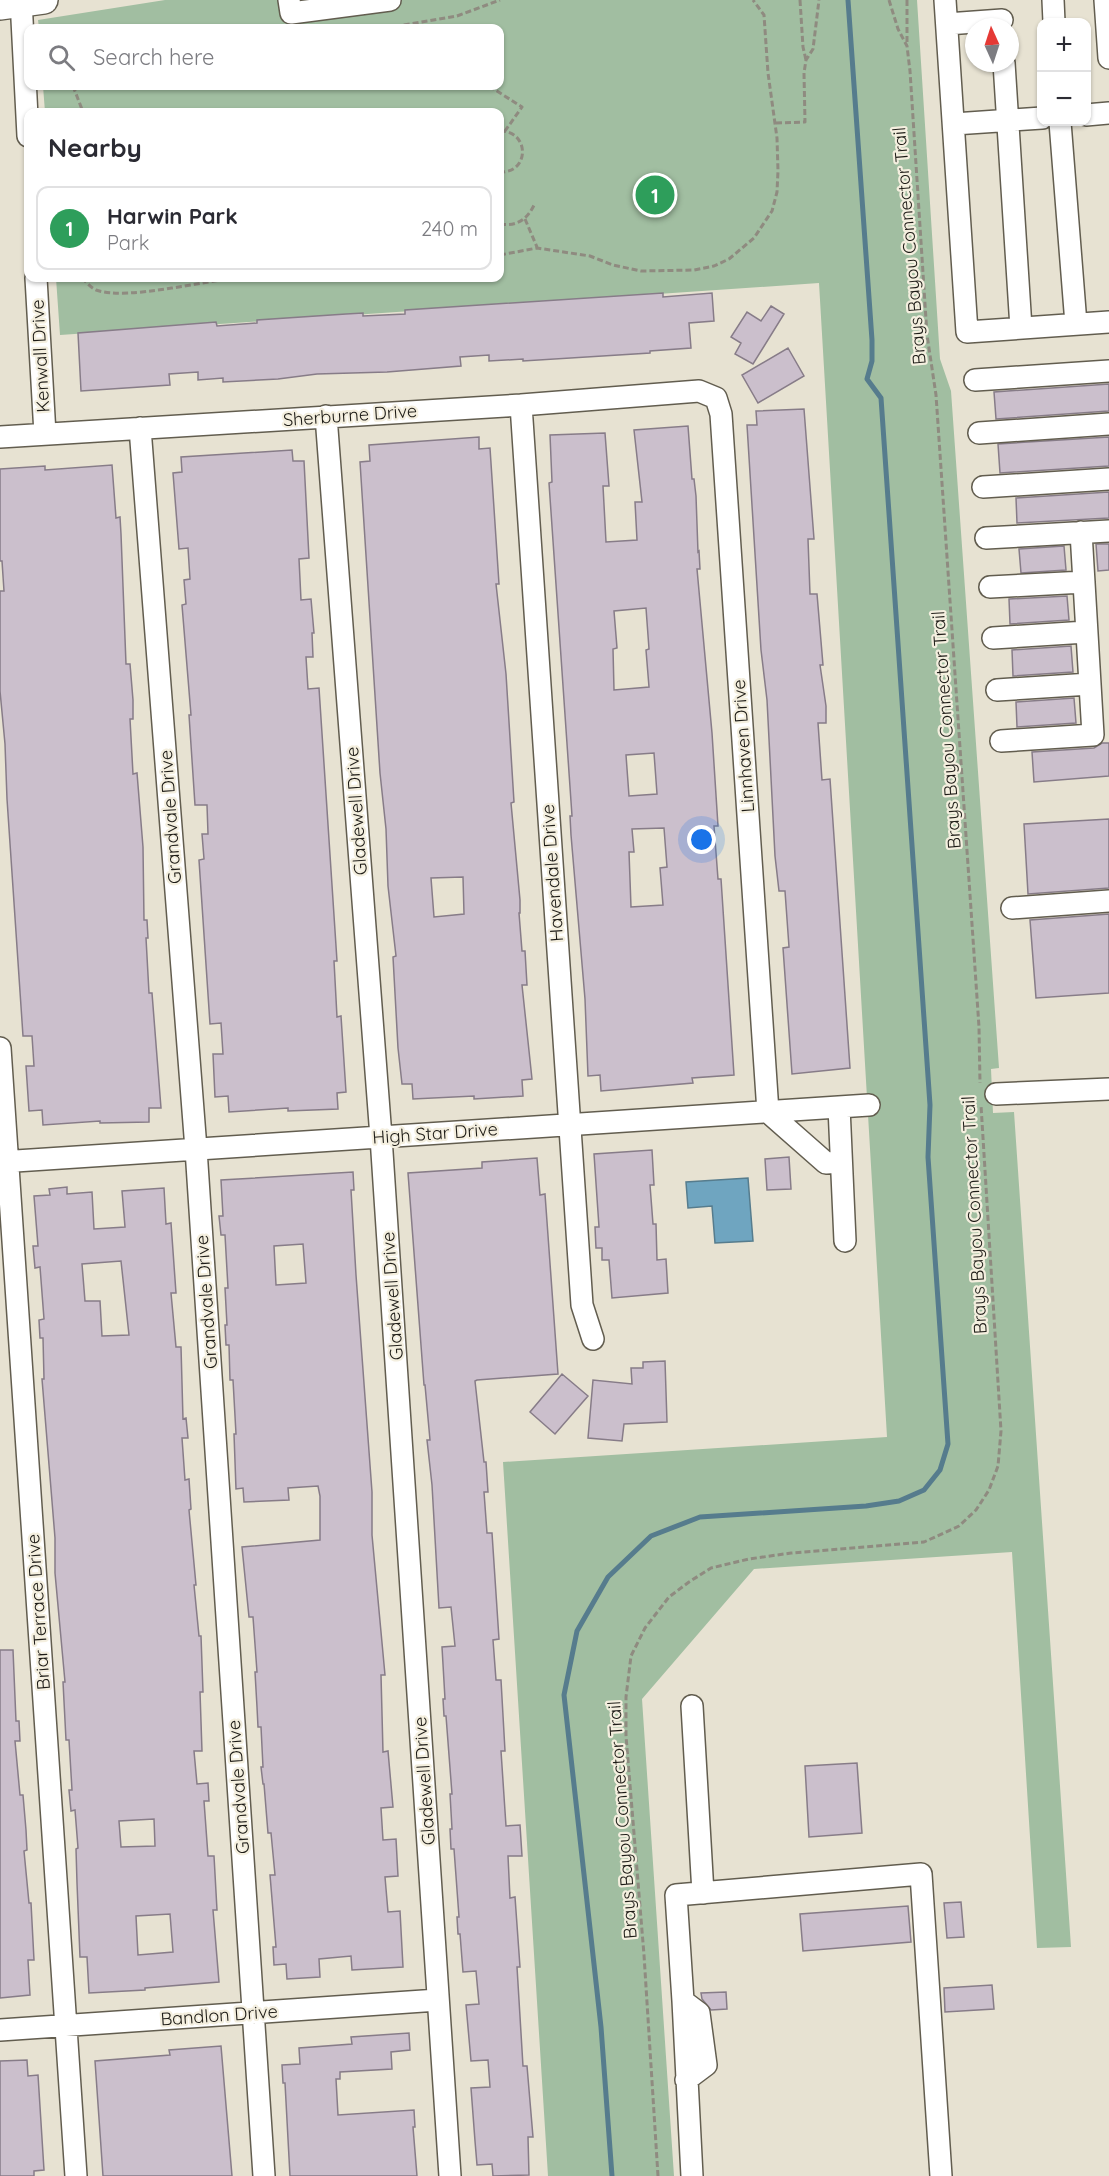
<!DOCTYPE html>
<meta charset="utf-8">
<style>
body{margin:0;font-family:Quicksand,sans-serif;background:#f2f2f3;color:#2b2b33}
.controls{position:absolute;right:18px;top:18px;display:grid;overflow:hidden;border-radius:12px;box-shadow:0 2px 4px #0004}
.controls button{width:54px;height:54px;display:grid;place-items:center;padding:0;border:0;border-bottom:2px solid #e1e1e2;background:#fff;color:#2b2b33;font:30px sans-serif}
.compass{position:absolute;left:965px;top:18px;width:54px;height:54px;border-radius:50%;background:#fff;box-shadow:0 2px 4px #0004;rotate:357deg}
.you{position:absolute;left:702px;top:840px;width:21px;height:21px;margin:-15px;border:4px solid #fff;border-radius:50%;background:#1a73e8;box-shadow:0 0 0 9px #1a73e833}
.badge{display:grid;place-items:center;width:39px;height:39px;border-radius:50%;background:#852d9a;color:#fff;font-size:20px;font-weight:700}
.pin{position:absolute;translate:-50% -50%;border:3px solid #fff;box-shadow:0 2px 6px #0006}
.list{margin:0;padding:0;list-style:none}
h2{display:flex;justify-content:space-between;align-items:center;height:78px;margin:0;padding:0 24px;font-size:26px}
h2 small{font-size:20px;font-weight:400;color:#7c7c81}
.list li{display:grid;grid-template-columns:39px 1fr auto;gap:18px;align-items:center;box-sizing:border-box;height:84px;margin:0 12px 12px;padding:0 12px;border:2px solid #e1e1e2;border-radius:12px}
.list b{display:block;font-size:22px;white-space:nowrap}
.list p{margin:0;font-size:20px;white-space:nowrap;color:#7c7c81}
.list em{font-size:20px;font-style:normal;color:#7c7c81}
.icon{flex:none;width:33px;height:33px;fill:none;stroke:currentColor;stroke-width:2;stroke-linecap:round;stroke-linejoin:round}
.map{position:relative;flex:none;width:1109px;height:2176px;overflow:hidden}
.search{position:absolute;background:#fff;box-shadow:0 2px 4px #0004;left:24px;top:24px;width:480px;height:66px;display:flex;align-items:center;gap:15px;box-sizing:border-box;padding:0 21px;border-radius:12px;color:#7c7c81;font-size:22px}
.panel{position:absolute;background:#fff;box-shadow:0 2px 4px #0004;left:24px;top:108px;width:480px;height:174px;border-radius:12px}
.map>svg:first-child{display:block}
</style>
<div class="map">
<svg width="1109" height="2176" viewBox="0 0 1109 2176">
<rect width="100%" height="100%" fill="#e7e2d2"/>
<path fill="#a1bea1" d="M165 0H917L940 359 951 391 999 1068 991 1069 993 1113 1014 1112 1071 1947 1037 1948 1012 1552 754 1569 642 1699 674 2176H548L503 1462 887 1437 819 283 60 335 56 278H500V112H45L43 86H500V28H39L38 20Z"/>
<path fill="#6fa5c0" stroke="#567c8d" stroke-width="1.5" d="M748 1178 753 1241 715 1243 712 1206 688 1208 686 1182Z"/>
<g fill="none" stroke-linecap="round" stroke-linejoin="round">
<path stroke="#567c8d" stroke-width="5" d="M612 2176 601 2027 564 1695 577 1631 608 1577 651 1536 700 1517 866 1506 899 1501 924 1490 940 1470 948 1444 928 1157 930 1105 881 398 867 379 872 361V340L848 0"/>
</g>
<path fill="#cbbfcc" stroke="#877c88" stroke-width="1.5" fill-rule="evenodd" d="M663 293V297L712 293 714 321 689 323 691 348 650 351V353L523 361V359L489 361V355L460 357 461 366 387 372 317 374 278 379 223 382V378L198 380V372L169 374 170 385 81 391 78 333 216 322 217 326 257 323V320L346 314 363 313V316L405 314V310Z
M771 306 784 314 753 364 735 354 741 343 731 337 747 312 761 321Z
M788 348 804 376 758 403 742 375Z
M1109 384V411L996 419 994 392Z
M804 409 814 539H808L810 594H817L823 665H820L826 706V723H818L822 780 830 779 850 1068 792 1074 783 948 789 947 785 891H779L775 856 767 700 761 650 747 425H757L756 411Z
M688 426 692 479H694L696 496 698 552 699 551 700 569H697L712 733 718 826H714L718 879H721L734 1075 692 1078 693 1083 601 1091 600 1075 588 1076 585 999 571 835 570 816H572L549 483 552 482 550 435 605 433 609 486H603L606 542 637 540 635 502H642L634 430ZM646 608 649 649 646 650 649 687 614 690 613 649 617 648 614 611ZM654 753 657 794 629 796 626 755ZM664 828 667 867 660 868 663 905 631 907 629 852H634L632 829Z
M479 437V449L490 448 499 584H496L506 674 514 802 511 803 520 900V913H519L522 951H525L527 985H522L532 1079 522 1080 523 1096 474 1099V1096L413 1099 412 1084H402L398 1048 393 957 396 956 388 886 386 829 380 773 360 462 370 461 369 445ZM463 877 464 914 434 917 431 878Z
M1109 437V466L1000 473 998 444Z
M292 450 293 461H304L309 558 299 559 301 600 311 599 314 633H312L313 657H306L308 689 319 688 337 961H334L337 1017 341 1016 346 1092 337 1093 338 1109 288 1111V1108L229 1112 228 1096 215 1097 213 1054H223L221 1023 210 1024 199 860 204 859 202 834H208L207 805H195L189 715H191L182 605 186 604 184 580 190 579 188 548 179 549 173 473 182 472 181 457Z
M112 465 116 518 120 517 121 534 126 664H130L133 700V719H130L133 774 137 773 143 847 144 920H147L148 938H146L149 993H152L161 1108H149V1122L100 1123V1121L43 1125 42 1110 29 1111 26 1066H34L32 1036H23L7 799 5 744 0 691V591H4L2 561H0V469L45 466V470Z
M1109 492V518L1017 523 1016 498Z
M1096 544H1109V570L1098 571Z
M1064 546 1066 570 1021 573 1019 549Z
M1067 596 1069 620 1010 624 1009 599Z
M1071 646 1073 672 1013 676 1012 650Z
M1074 698 1076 723 1017 727 1016 702Z
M1102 743H1109V776L1034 782 1032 752 1094 748Z
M1109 819V888L1028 894 1024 824Z
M1109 914V993L1036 998 1030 920Z
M652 1150 654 1185H650L653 1224H656L657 1260 666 1259 668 1293 612 1298 609 1260H602V1248H596L595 1227H599L594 1154Z
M789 1157 791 1189 767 1190 765 1159Z
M537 1158 540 1195 545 1194 558 1374 477 1380 475 1381 484 1462H486L488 1492H484L487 1533H492L499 1639 493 1640 496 1680H501L505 1751H501L506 1826 520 1825 522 1856H508L510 1898 515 1897 520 1967H517L523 2066H527L533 2137H528L529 2175 493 2176 492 2164 477 2165 475 2141 471 2088 490 2087 488 2060 471 2061 466 2005 479 2004 476 1971 463 1972 460 1934H458L457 1917H459L454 1849H451L450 1829H452L450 1794H452L446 1716H444L443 1699H445L442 1647 455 1646 451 1607 439 1608 432 1485 427 1440H430L425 1385H424L408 1173 482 1168V1162Z
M353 1172 354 1190H351L356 1275 372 1492V1535L385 1675H381L383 1752 388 1751 393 1807 381 1808 383 1840 396 1839 398 1876 385 1877 388 1912 400 1911 403 1967 352 1970 351 1956 319 1959 320 1977 287 1979 286 1964 274 1965 273 1947H276L270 1875H275L271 1833H268L264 1784H263L261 1767H263L261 1727H258L257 1707 255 1672H257L253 1617H249L242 1547 320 1540V1496L318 1486 288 1488 289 1500 244 1502 243 1488 236 1489 234 1434H236L233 1380H230L229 1345H226L225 1325H227L225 1288H228L225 1235H221L219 1216H223L221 1180ZM303 1244 306 1283 276 1285 274 1246Z
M67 1187V1194L92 1192 94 1229 125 1227 122 1191 164 1188 166 1224 171 1223 176 1293H171L176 1347H181L183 1419 186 1418 188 1438H182L185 1480 189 1479 191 1509 189 1510 196 1585H194L199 1636H201L203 1692H200L202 1751H194L197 1784 208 1783 209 1801H204L208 1856H214L217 1910H213L219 1982 145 1988V1990L89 1993 87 1957H80L77 1883 76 1849 78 1848 75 1810 71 1811 69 1790H72L69 1740H66L63 1682H65L55 1573V1538L42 1379H44L43 1338H40L39 1320 44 1319 40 1267 35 1268 33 1246H38L34 1196 50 1195 49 1189ZM121 1261 129 1335 102 1336 100 1301H85L82 1264ZM154 1819 155 1846 121 1847 119 1821ZM170 1914 173 1952 138 1955 136 1916Z
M665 1361 667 1422 624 1424 622 1441 588 1438 593 1380 632 1384 631 1368H643V1362Z
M562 1374 588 1396 555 1434 530 1412Z
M0 1650H13L16 1721H19L20 1741H15L20 1795H23L26 1830 27 1850 24 1851 29 1903H31L34 1960H28L30 1995 0 1998Z
M857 1763 862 1833 809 1837 805 1766Z
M961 1902 964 1937 947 1938 944 1903Z
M908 1906 911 1942 803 1951 800 1914Z
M992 1985 994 2009 945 2012 944 1988Z
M726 1992 727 2009 711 2010 702 1999 701 1993Z
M409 2033 410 2050 391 2052 392 2069 340 2072V2079H336L338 2115 414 2110 415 2127H413L417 2176H290L285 2083H283L282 2065 300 2064 299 2048 352 2044 351 2037Z
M221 2046 232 2176H103L95 2061 170 2055 169 2050Z
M27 2060 28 2076 38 2075 44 2170 34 2171V2176H0V2061Z"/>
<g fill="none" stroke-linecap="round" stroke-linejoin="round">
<g stroke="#625d4f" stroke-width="24">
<path id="minor" d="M21 0 28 136
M289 0 291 13 390 0
M945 0 967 332 1109 322
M1053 0 1054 22
M1105 0 1109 58
M947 24 1002 20
M1004 63 1021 328
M1086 115 1109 113
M1060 122 1076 324
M954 124 1042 118
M36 278 45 434
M975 380 1109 371
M521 405 582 1305 593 1339
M326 416 381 1137 450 2176
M140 428 196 1149 264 2176
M979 433 1109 424
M0 437 521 405 699 391 716 398 721 414 768 1112
M983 487 1109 479
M986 538 1109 531
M990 587 1084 582
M993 638 1086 632
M997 690 1090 684
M1001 741 1093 735 1081 532
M1012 908 1109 901
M0 1048 76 2176
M996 1094 1109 1089
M839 1107 845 1241
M768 1112 826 1163 841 1162
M0 1162 869 1105
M692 1706 703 1893
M683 2001 692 2176
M0 2030 438 2000
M686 2080 706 2065 699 2013 683 2001 676 1895 921 1874 941 2176"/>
</g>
<g stroke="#625d4f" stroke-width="30">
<path id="major" d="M0 6 44 0"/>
</g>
<path stroke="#8f8b80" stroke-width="3" stroke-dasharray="6 3" stroke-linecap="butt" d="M800 0 803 47 806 60
M889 0 898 29 907 46 910 71 927 335 936 395 979 1027 980 1083
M907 0V44
M140 28H152
M386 28 457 16 500 0
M73 86 83 112
M489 86 522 107 505 131
M776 123 805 122 804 73 806 60 813 49 819 0
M500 131C530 131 530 173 500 172
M525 219 537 247
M500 224C517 227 528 219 535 203
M500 255 537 248 590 256 613 265 641 271 694 270 714 266 729 259 754 238 772 211 777 192 778 171 777 138 768 73 764 15 753 0
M82 278C86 282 90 287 96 290 127 301 205 280 240 278
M658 2176 644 1955 626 1736V1697L631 1656 645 1628 669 1597 689 1582 711 1568 749 1559 791 1553 924 1542 959 1526 976 1510 989 1490 998 1466 1001 1431 981 1105"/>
<use href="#minor" stroke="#fff" stroke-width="21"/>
<use href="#major" stroke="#fff" stroke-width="27"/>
</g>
<g text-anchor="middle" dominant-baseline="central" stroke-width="4.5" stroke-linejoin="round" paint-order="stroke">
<g font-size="18" fill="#1d1b16" stroke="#f4efdf">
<text transform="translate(909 246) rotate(-95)">Brays Bayou Connector Trail</text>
<text transform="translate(40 356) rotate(-93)">Kenwall Drive</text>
<text transform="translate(350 415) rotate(-4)">Sherburne Drive</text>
<text transform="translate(946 730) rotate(-94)">Brays Bayou Connector Trail</text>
<text transform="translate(743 746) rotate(-94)">Linnhaven Drive</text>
<text transform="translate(356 811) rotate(-94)">Gladewell Drive</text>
<text transform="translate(170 817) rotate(-94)">Grandvale Drive</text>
<text transform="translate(552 873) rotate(-94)">Havendale Drive</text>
<text transform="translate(435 1133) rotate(-4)">High Star Drive</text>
<text transform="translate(974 1215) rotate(-93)">Brays Bayou Connector Trail</text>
<text transform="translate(392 1296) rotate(-94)">Gladewell Drive</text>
<text transform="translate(206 1302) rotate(-94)">Grandvale Drive</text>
<text transform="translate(38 1612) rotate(-94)">Briar Terrace Drive</text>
<text transform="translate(424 1781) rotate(-94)">Gladewell Drive</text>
<text transform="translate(238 1787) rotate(-94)">Grandvale Drive</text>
<text transform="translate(622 1820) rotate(-94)">Brays Bayou Connector Trail</text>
<text transform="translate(219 2015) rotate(-4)">Bandlon Drive</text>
</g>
</g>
</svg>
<div class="controls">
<button>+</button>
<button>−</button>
</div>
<svg class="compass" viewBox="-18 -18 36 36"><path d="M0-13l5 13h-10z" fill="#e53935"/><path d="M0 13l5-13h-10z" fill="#7c7c81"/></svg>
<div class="you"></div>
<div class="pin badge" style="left:655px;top:195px;background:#2e9e5b">1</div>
<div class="search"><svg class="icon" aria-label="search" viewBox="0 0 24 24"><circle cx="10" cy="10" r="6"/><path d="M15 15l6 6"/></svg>Search here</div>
<section class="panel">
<h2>Nearby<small></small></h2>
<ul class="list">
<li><span class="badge" style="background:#2e9e5b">1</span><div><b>Harwin Park</b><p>Park</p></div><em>240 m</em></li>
</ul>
</section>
</div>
